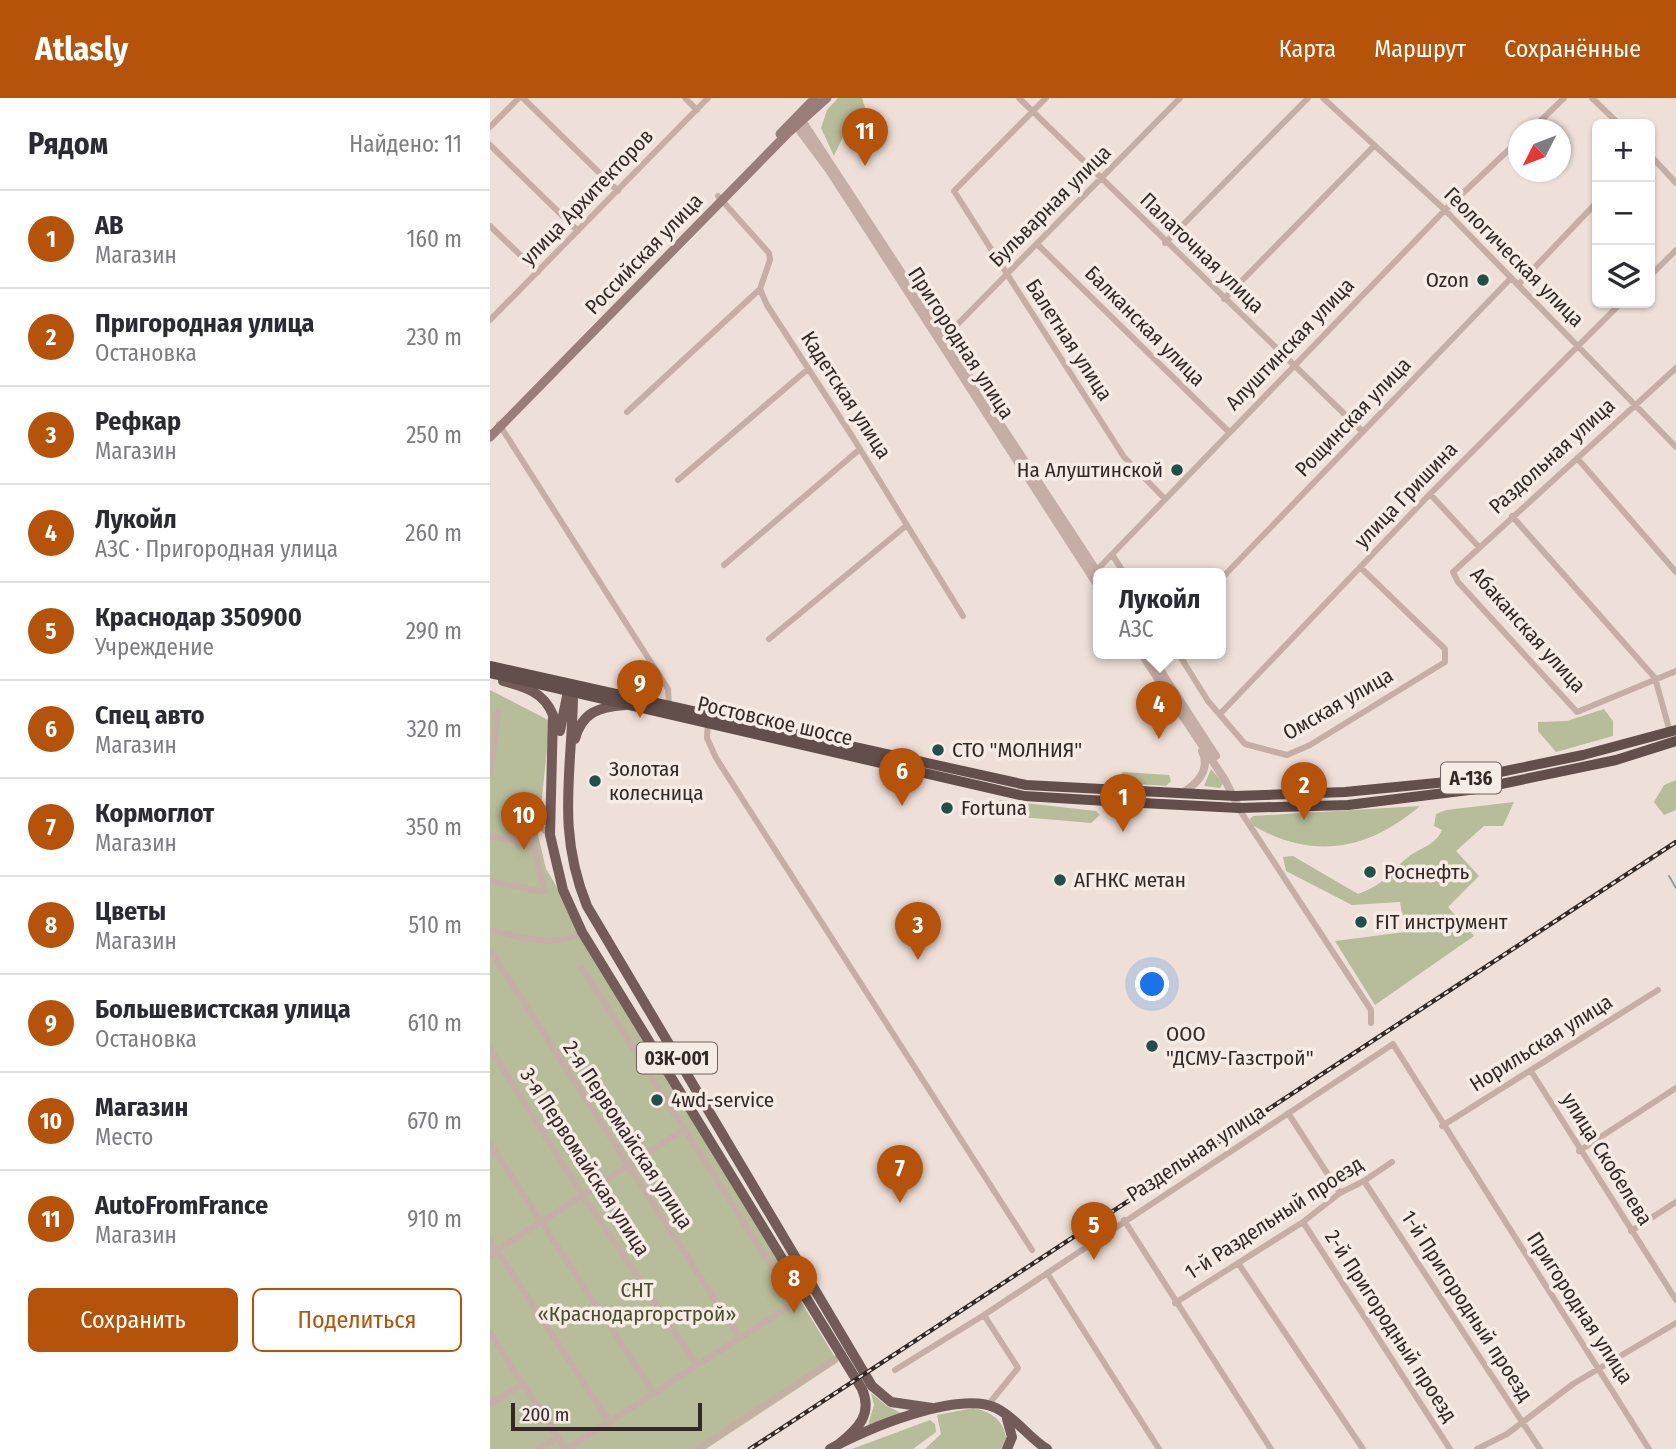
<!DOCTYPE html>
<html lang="ru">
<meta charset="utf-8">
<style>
body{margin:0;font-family:"Fira Sans Condensed",sans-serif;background:#f2f2f3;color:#2b2b33}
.controls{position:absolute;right:21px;top:21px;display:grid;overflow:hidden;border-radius:10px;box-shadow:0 2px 5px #0004}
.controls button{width:63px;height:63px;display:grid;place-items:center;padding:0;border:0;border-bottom:2px solid #e1e1e2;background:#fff;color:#2b2b33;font:35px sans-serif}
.compass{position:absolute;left:1018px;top:21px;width:63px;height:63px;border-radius:50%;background:#fff;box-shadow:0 2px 5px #0004;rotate:228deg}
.scale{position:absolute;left:21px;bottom:18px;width:191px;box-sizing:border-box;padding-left:7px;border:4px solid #322826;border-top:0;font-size:19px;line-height:24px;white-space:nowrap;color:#322826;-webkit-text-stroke:5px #f7ebe5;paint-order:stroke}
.you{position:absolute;left:663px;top:887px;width:24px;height:24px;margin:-18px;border:5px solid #fff;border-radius:50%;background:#1a73e8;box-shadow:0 0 0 10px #1a73e833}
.badge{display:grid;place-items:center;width:46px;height:46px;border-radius:50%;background:#b45309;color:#fff;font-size:23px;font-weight:700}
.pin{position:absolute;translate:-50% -58px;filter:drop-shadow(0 2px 4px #0008)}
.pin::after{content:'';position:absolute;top:37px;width:24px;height:21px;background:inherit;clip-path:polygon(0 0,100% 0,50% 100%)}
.popup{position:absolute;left:603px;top:470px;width:133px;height:91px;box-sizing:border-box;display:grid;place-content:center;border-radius:10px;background:#fff;filter:drop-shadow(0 2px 5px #0005);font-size:23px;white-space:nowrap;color:#7c7c81}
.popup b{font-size:26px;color:#2b2b33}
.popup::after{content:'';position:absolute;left:50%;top:100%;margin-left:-14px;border:14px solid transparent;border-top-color:#fff}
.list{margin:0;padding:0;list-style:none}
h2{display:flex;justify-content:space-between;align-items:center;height:91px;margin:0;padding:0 28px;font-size:30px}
h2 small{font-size:23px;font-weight:400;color:#7c7c81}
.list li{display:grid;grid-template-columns:46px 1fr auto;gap:21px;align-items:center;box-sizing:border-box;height:98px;padding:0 28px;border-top:2px solid #e1e1e2}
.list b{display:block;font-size:26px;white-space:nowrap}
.list p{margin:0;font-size:23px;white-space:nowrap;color:#7c7c81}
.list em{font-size:23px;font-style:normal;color:#7c7c81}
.actions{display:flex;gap:14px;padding:21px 28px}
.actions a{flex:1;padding:16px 0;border:2px solid #b45309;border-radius:10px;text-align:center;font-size:24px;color:#b45309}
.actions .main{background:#b45309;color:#fff}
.icon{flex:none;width:38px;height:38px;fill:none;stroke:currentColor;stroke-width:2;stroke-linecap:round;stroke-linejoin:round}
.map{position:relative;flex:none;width:1186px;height:1351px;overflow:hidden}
header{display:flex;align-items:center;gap:42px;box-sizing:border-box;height:98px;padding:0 35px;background:#b45309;color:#fff}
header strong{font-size:33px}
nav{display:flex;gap:38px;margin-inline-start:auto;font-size:24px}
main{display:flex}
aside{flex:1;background:#fff}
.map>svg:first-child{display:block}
</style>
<header>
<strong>Atlasly</strong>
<nav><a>Карта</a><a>Маршрут</a><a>Сохранённые</a></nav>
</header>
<main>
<aside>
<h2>Рядом<small>Найдено: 11</small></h2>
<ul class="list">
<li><span class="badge">1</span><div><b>АВ</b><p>Магазин</p></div><em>160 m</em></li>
<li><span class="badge">2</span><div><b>Пригородная улица</b><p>Остановка</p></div><em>230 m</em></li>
<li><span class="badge">3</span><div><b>Рефкар</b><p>Магазин</p></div><em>250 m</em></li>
<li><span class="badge">4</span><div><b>Лукойл</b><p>АЗС · Пригородная улица</p></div><em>260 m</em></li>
<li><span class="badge">5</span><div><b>Краснодар 350900</b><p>Учреждение</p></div><em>290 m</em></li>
<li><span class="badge">6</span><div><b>Спец авто</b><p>Магазин</p></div><em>320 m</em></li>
<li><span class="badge">7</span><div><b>Кормоглот</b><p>Магазин</p></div><em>350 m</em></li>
<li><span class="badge">8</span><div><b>Цветы</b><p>Магазин</p></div><em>510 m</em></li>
<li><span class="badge">9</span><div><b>Большевистская улица</b><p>Остановка</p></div><em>610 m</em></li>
<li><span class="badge">10</span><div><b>Магазин</b><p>Место</p></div><em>670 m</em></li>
<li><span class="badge">11</span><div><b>AutoFromFrance</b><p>Магазин</p></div><em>910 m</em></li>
</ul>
<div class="actions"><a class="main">Сохранить</a><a>Поделиться</a></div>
</aside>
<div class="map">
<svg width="1186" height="1351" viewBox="0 0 1186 1351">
<rect width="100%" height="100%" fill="#eee0d9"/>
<path fill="#b7bc9a" d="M348 0H372L376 13 357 30 344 58 331 30 337 12Z
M0 592 60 623 48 737 56 771 315 1198 310 1202 348 1264 216 1351H0Z
M1114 611 1123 623V638L1066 654 1048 633V624L1077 623Z
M721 671 733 685 730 690 714 688Z
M633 674 679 677 681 683 676 688 632 685 628 679Z
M1186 682V712L1174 717 1164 704 1174 687Z
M509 702 606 713 610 717 601 725 520 718Z
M1024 704 1013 728H994L966 753 989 778 958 809 984 838 885 907 845 843 915 834 910 804 862 807 796 773 793 759 803 758 868 796C895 786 897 777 917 760 930 749 944 749 952 732L944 728 946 716 956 712Z
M930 708C878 752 824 763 762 727L760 721 763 718Z
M381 1295 397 1308 413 1316 378 1327 384 1307Z
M483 1310C500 1313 514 1322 516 1340L511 1351H435L451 1336 447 1317Z
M440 1322 445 1326 446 1334 423 1351H362Z"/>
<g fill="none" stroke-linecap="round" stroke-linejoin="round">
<path stroke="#7aa9a2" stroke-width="2" d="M1179 778 1186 790"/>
<path stroke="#c5aea6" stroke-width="6" d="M33 0 128 93
M195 0 207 12
M529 0 873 334
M556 0 464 93 634 359 675 401
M833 0 955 112 1186 349
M1102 0 1129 26
M0 29 29 0
M1041 32 1074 0
M0 47 88 133
M1160 57 1186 85
M228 98 279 155 280 162 270 191 277 207 362 338 473 518
M0 128 48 174
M675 145 818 0
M547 146 739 334
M1160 178 1186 152
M1028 187 1107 104
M734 201 884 48
M0 222 218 0
M453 241 690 0
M1186 270 963 474 968 484 1087 614 1186 573
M137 314 270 191
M9 326 178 591 179 609
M1087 360 1186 474
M188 382 318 271
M940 396 988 448
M1022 418 1165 580 1180 634
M623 458 634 475
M234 467 370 351
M603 476 955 112 1028 43
M730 482 1021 180
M279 541 417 427
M688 555 718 603 755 646 797 657 820 647 955 564V551L870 469
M730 616 940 396 1131 205
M218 622 217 640 226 660 542 1152
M0 677 8 614
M749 711 881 912V925
M43 722 60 737
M0 738 43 747
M0 783 55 794 43 747 44 717 61 710
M0 832C30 839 64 851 92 834
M0 852 249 1239
M92 870 305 1205
M0 950 93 1098 207 1267
M1041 973 1186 1202
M798 1015 850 1095
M952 1028 1168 892
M0 1046 164 1295
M1089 1053 1186 990
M874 1083 1050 1351
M634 1122 781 1351
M813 1124 960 1351
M1141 1133 1186 1104
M0 1142 119 1323
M0 1157 195 1031
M748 1165 873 1351
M557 1175 669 1351
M685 1205 813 1124 850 1095 874 1083 902 1064
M494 1217 528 1270 498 1307
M0 1235 75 1351
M405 1272 494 1217 903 946 1159 1351
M0 1306 33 1286
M49 1351 68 1339
M77 1351 315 1198
M207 1351 353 1256
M987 1351 1017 1336 1083 1286 1186 1225"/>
<path stroke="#c5aea6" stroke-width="8" d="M309 18 608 475
M304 25 339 72 608 488
M651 555 735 682 749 710
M659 555 726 658
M692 695C707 686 721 672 712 653"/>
<path stroke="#987d78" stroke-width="9" d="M290 36 325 0
M0 339 297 36 337 0"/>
<path stroke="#735c58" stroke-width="10" d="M13 583C35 589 54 594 63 617L60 737 73 792 92 834 372 1291C383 1316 368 1331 349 1346
M74 589 83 602C81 679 67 734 97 808L382 1288 401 1304 442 1310
M70 633 78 593
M85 641C92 614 109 609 135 607
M517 1321 522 1339 517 1351
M340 1351C375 1331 469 1292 506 1310 525 1319 539 1340 557 1351"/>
<path stroke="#624e4b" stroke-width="10" d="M0 568 536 687 745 698 855 694 967 683 1093 657 1186 632
M0 575 534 698 633 704 749 710 858 707 987 691 1126 662 1186 643"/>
<g stroke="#322826" stroke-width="4.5">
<path id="rail" d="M260 1351 1186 744"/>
</g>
<use href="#rail" stroke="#f7ebe5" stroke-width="2" stroke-dasharray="5" stroke-linecap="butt"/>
</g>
<g fill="#205049" stroke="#f7ebe5" stroke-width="2.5">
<circle cx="993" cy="182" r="7"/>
<circle cx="687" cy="372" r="7"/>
<circle cx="448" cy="652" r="7"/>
<circle cx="105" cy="683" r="7"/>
<circle cx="457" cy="710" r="7"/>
<circle cx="880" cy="774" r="7"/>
<circle cx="570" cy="782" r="7"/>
<circle cx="871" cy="824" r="7"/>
<circle cx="662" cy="948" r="7"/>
<circle cx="167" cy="1002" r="7"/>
</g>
<g text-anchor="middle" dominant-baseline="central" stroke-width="7" stroke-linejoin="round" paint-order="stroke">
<g fill="#f7ebe5" stroke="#6d625f" stroke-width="2">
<rect x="951" y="664.5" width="60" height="31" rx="5"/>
<rect x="147" y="944.5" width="80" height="31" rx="5"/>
</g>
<g font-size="19" font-weight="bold" fill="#322826">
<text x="981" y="680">А-136</text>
<text x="187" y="960">03К-001</text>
</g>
<g font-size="21" fill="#322826" stroke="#f7ebe5">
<text transform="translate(97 99) rotate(-46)">улица Архитекторов</text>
<text transform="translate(560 108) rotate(-45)">Бульварная улица</text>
<text transform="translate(712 155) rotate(44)">Палаточная улица</text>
<text transform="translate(154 156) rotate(-46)">Российская улица</text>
<text transform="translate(1024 159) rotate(45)">Геологическая улица</text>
<text transform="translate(655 228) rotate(45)">Балканская улица</text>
<text transform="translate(579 242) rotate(57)">Балетная улица</text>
<text transform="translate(471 245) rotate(57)">Пригородная улица</text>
<text transform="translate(800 246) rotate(-46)">Алуштинская улица</text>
<text transform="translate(356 297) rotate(57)">Кадетская улица</text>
<text transform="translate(863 319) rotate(-46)">Рощинская улица</text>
<text transform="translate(1062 358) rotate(-42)">Раздольная улица</text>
<text transform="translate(916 397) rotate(-46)">улица Гришина</text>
<text transform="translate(1038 532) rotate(48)">Абаканская улица</text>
<text transform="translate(848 606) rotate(-30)">Омская улица</text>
<text transform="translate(285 623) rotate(13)">Ростовское шоссе</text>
<text transform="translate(1051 945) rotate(-32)">Норильская улица</text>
<text transform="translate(138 1037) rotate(57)">2-я Первомайская улица</text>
<text transform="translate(706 1055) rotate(-33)">Раздельная улица</text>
<text transform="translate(1117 1061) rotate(58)">улица Скобелева</text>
<text transform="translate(95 1064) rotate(57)">3-я Первомайская улица</text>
<text transform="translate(784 1120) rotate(-33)">1-й Раздельный проезд</text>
<text transform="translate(977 1208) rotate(57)">1-й Пригородный проезд</text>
<text transform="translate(1090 1210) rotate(57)">Пригородная улица</text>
<text transform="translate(901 1228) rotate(57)">2-й Пригородный проезд</text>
</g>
<g font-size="21" fill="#322826" stroke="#f7ebe5" text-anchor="start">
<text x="979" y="182" text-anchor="end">Ozon</text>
<text x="673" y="372" text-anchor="end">На Алуштинской</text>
<text x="462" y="652">СТО "МОЛНИЯ"</text>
<text x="119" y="671">Золотая<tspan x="119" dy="24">колесница</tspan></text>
<text x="471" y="710">Fortuna</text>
<text x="894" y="774">Роснефть</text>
<text x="584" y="782">АГНКС метан</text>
<text x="885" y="824">FIT инструмент</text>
<text x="676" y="936">ООО<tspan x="676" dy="24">"ДСМУ-Газстрой"</tspan></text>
<text x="181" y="1002">4wd-service</text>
</g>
<g font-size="21" fill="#484e2c" stroke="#f7ebe5">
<text x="147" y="1192">СНТ<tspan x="147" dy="24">«Краснодаргорстрой»</tspan></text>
</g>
</g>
</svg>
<div class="controls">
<button>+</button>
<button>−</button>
<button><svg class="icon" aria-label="layers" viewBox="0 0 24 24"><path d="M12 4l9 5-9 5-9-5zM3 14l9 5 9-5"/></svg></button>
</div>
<svg class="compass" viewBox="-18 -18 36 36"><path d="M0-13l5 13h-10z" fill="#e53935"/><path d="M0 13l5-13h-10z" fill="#7c7c81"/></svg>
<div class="scale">200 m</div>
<div class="you"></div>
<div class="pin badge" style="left:633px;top:734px">1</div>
<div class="pin badge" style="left:814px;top:722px">2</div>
<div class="pin badge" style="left:428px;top:862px">3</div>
<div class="pin badge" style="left:669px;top:641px">4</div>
<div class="popup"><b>Лукойл</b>АЗС</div>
<div class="pin badge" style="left:604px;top:1162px">5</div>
<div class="pin badge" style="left:412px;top:708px">6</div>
<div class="pin badge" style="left:410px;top:1105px">7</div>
<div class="pin badge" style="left:304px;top:1215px">8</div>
<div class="pin badge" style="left:150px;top:620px">9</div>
<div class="pin badge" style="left:34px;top:752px">10</div>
<div class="pin badge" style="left:375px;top:68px">11</div>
</div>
</main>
